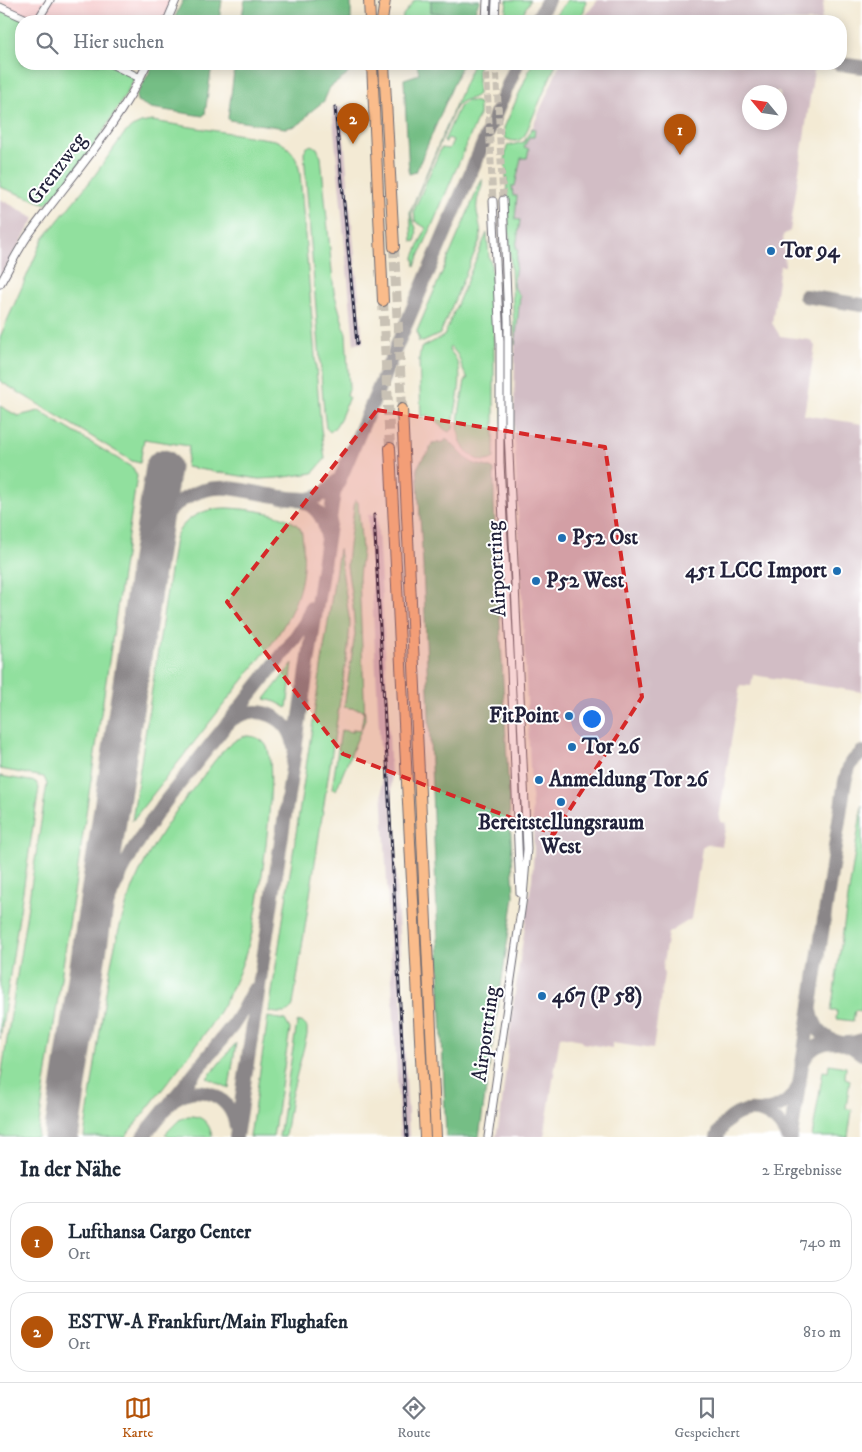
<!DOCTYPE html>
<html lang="de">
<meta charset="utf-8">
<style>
body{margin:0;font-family:"IM FELL DW Pica",serif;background:#f6f6f7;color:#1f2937}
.compass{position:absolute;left:742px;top:85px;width:45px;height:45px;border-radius:50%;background:#fff;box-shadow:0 2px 12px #0003;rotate:299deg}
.you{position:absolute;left:591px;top:718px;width:18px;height:18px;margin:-12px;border:4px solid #fff;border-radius:50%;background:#1a73e8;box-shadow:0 0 0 8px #1a73e833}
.badge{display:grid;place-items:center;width:32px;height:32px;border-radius:50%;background:#b45309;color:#fff;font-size:16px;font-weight:700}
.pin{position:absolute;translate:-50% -41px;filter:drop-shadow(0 1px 2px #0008)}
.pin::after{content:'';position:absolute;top:26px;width:18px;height:15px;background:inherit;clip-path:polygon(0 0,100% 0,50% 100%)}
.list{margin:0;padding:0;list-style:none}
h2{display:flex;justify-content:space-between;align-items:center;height:65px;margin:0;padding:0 20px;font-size:21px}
h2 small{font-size:16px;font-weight:400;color:#747a83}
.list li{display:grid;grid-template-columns:32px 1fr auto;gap:15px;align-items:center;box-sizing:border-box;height:80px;margin:0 10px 10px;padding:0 10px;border:1px solid #e0e1e3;border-radius:20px}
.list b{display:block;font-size:19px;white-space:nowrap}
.list p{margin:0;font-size:16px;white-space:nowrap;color:#747a83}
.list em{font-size:16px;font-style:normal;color:#747a83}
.icon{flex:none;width:28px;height:28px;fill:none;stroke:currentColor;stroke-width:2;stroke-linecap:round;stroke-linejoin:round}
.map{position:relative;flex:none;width:862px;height:1137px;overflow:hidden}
.search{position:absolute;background:#fff;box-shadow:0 2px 12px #0003;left:15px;right:15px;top:15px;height:55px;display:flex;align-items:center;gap:12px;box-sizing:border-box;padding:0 18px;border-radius:20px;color:#747a83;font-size:19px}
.sheet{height:245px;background:#fff}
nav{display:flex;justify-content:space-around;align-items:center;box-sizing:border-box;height:70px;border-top:1px solid #e0e1e3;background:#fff;font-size:14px;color:#747a83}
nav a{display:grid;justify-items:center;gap:2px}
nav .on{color:#b45309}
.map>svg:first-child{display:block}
</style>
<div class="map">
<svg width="862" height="1137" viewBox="0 0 862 1137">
<rect width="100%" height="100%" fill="#fff"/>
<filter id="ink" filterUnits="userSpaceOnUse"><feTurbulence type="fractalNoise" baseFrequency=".02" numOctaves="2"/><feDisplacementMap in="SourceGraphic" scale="10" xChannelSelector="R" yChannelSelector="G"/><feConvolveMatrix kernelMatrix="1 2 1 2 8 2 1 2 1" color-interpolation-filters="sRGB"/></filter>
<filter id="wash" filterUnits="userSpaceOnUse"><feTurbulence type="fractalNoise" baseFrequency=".0096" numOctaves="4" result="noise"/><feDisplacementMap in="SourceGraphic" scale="20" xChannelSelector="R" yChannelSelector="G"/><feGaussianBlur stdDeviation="1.12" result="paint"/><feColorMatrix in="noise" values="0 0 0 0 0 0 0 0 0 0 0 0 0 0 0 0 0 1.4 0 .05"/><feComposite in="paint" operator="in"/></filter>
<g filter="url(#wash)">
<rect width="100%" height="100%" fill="#f3ead4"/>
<path fill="#f7cfd0" d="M0 0H176L167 21H36L0 3Z"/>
<path fill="#d2bdc5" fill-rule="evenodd" d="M598 0H824L821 21H581Z
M560 64H815L790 231 783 235 785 266H780L772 323 780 336 810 340 815 346 804 415 862 424V692L753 675 751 686 740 685 719 818 721 822 726 823 722 846 707 844 702 848 691 919 668 933 662 969 664 974 653 1049 612 1043V1048L582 1043V1040L560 1036 544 1137H496L501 1112 513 1006 532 879 534 851 514 429 515 345 513 286 506 182 524 147ZM750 92H780V122H750Z
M332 107H341L363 343 354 344Z
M0 199 35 218 0 277Z
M368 515H377L382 596 409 1137H400Z"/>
<path fill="#91e09e" stroke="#5a816c" d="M415 0H431V12L446 14 442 21H402L403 15Z
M507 0H530L519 21H505Z
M567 0H586L584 12 577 21H552Z
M0 4 33 21H21V64H119L137 73C115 117 80 169 46 204L0 187Z
M473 64H478V94C471 101 461 98 455 108L412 209C409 225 421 224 415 242L412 241 410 212Z
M532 64H556L525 135C519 143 513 142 505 138L504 128Z
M467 101H472L479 103V115L415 266 414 257 426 228 415 221 414 210 441 148 449 149 453 140 448 138 445 143 444 141 459 107Z
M152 121 275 140C291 146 298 158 300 174L321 429 325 459 313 473 278 478 259 479 186 467 189 446 144 439 140 463 132 461 0 381V337L43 239 92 179 124 134 132 127 141 123Z
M532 128 535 129 534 137H529L524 147 529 149 527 158H521L515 186H512L513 196H517L515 219 520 220 516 248 518 249 513 286 520 296 515 345 505 156 507 146 524 142Z
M311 145 317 148 321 157 334 292 346 334 349 389 347 396 349 397C344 408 340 425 330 432L326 428 324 412 304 153 306 148Z
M482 179C483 190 478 193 477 203 475 215 483 227 480 240L440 334 423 342 418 341 420 338H418L417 331Z
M487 233 489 258 491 262 494 346V458C488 462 481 462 475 458 447 441 462 406 465 380L468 378C459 368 463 356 450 347L449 350C470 369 454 404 453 429L449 432C440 428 439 421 428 415L421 417 419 359 421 348 444 336Z
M500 281 503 282C505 354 502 426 508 498L506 499 503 428Z
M0 406 18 416 39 411 133 468 137 476 37 1137H0V1084L47 784 44 777 0 769Z
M355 500 358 502 362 551 359 577 365 720 336 790 332 789 341 730 353 732V729L361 730 364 710 344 707 355 634 353 607 347 566 348 553Z
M227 508C247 509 282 512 298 526 303 530 302 538 303 544 306 583 295 610 273 642L132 821 175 538C184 517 205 508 227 508Z
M339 549 350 624 348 648 293 1005C289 1016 279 1013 269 1012Z
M293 663 287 708 276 702 265 699Z
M246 736C254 736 261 738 266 745 280 768 259 903 252 933 247 951 241 969 233 986 219 1016 199 1042 179 1068 161 1091 143 1114 125 1137H84C90 1097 96 1057 102 1017 109 972 116 928 134 885 150 846 174 812 200 780 212 765 227 740 246 736Z
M0 776 36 782 39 788 0 1039Z
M862 805V1003L861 1011 855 1010 853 1021 836 1019 837 1011H831Z
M268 1017 285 1020 290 1029 273 1137H250Z
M299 1022H302L307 1027V1035L291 1097 285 1137H279L297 1023Z
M236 1043 229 1088 207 1078Z
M829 1064 846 1067 845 1078 850 1080 846 1108 852 1110 848 1137H812L823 1071 828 1072Z
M188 1116C202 1115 210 1123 212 1137H169L165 1134 179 1120Z"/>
<path fill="#74be85" stroke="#4b7060" d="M183 0H222L219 21H173Z
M245 0H351V21H241Z
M431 0H480L476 8 473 21H442L446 14 431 12Z
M154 64H212L205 114 203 116 151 108 137 101 136 96Z
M235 64H353L346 76 330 87 324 101 310 112 302 122 296 126 285 128 229 120 228 118Z
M417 64H462L416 172 409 174 404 79 419 74Z
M446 439C456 446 462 456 471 462 478 466 487 465 494 470V505L514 896 479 1137H446L423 566 417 468 424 456 429 452 432 443 444 442Z"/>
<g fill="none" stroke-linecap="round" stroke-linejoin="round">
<path stroke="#8a8688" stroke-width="14" d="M536 21 548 0
M839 64 862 67
M805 296 862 305
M299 499C315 506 324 516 326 533
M145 583C148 567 149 549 155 534 167 504 197 485 229 488 255 491 283 500 309 499 321 497 330 491 337 481
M233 719C257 703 290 716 294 746
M811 1011C815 1037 839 1049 862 1040
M76 1040C81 1009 85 977 93 946 108 892 134 843 168 798L290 645 305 623 311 608
M843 1043 852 1047 862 1054
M803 1062C810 1047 821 1042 837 1042
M176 1098C201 1082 232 1097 236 1127
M759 1111C776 1111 791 1102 798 1087
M143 1137 233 1025 242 1011 253 990
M236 1137 334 493 517 64
M717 1137C731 1102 772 1102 787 1137
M791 1137 845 781 850 764 862 752"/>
<path stroke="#8a8688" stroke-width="35" d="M61 1137 163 467"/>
</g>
</g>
<g filter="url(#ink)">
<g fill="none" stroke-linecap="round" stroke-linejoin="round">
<path stroke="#c9c2b5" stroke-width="7" stroke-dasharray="7 3.5" stroke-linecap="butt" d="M486 64 493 201
M496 64 503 200"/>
<path stroke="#c9c2b5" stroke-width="10" stroke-dasharray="10 5" stroke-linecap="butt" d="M394 247 402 409
M383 301 390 448"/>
<g stroke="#6b6871" stroke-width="9">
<path id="minor" d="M0 7 31 21
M37 21 50 0
M167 21 176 0
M486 21 487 0
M495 21 496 0
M111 64 140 78
M493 201 500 341V463L511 670 520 893
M0 284C9 268 17 252 27 237 68 180 117 128 147 64
M488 1137 523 897 527 849 508 431V321L503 200"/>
</g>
<g stroke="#6b6871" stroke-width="12">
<path id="highway" d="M369 0 370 21
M382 21 385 0
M372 64 383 301
M384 64 394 247
M402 409 436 1137
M390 448 425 1137"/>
</g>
<use href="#minor" stroke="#fff" stroke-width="7"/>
<use href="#highway" stroke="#fabc8b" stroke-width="10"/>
<g stroke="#22223b" stroke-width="3">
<path id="rail" d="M335 107 357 344
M374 515 407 1137"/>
</g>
<use href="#rail" stroke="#fff" stroke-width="1" stroke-dasharray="4" stroke-linecap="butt"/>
</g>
</g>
<path fill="#d62828" fill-opacity="0.2" stroke="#d62828" stroke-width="4" stroke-dasharray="10 6" stroke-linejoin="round" d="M377 410 605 447 642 697 554 834 343 754 227 602Z"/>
<g fill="#1f6fb2" stroke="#fff" stroke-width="2">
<circle cx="771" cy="251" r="5"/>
<circle cx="562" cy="538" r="5"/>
<circle cx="837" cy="571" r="5"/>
<circle cx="536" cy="581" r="5"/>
<circle cx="569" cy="716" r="5"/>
<circle cx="572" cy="747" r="5"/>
<circle cx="539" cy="780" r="5"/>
<circle cx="561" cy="802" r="5"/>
<circle cx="542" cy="996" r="5"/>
</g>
<g text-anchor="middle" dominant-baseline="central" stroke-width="4" stroke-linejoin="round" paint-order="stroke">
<g font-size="21" fill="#22223b" stroke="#fff">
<text transform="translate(57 169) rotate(-53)">Grenzweg</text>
<text transform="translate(497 569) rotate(-93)">Airportring</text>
<text transform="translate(486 1034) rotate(-82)">Airportring</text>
</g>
<g font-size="21" font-weight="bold" fill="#22223b" stroke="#fff" text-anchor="start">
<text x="781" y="251">Tor 94</text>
<text x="572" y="538">P52 Ost</text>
<text x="827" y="571" text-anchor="end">451 LCC Import</text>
<text x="546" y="581">P52 West</text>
<text x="559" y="716" text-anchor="end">FitPoint</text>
<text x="582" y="747">Tor 26</text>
<text x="549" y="780">Anmeldung Tor 26</text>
<text x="561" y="823" text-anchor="middle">Bereitstellungsraum<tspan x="561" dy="24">West</tspan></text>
<text x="552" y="996">467 (P 58)</text>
</g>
</g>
</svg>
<svg class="compass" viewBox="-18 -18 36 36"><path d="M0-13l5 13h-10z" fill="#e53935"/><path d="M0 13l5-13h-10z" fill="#747a83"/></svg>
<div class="you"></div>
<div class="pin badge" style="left:680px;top:155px">1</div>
<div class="pin badge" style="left:353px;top:144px">2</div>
<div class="search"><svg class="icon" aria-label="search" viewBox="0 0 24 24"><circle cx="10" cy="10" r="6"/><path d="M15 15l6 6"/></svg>Hier suchen</div>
</div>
<section class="sheet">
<h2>In der Nähe<small>2 Ergebnisse</small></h2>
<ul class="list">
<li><span class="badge">1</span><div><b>Lufthansa Cargo Center</b><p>Ort</p></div><em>740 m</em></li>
<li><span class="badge">2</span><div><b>ESTW-A Frankfurt/Main Flughafen</b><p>Ort</p></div><em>810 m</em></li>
</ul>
</section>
<nav>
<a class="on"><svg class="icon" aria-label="map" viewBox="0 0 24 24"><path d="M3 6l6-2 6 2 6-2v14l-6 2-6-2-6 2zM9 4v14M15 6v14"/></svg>Karte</a>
<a><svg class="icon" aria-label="directions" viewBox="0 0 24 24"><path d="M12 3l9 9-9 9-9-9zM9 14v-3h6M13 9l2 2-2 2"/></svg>Route</a>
<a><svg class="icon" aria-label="saved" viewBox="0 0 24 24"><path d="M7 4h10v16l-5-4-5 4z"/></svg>Gespeichert</a>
</nav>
